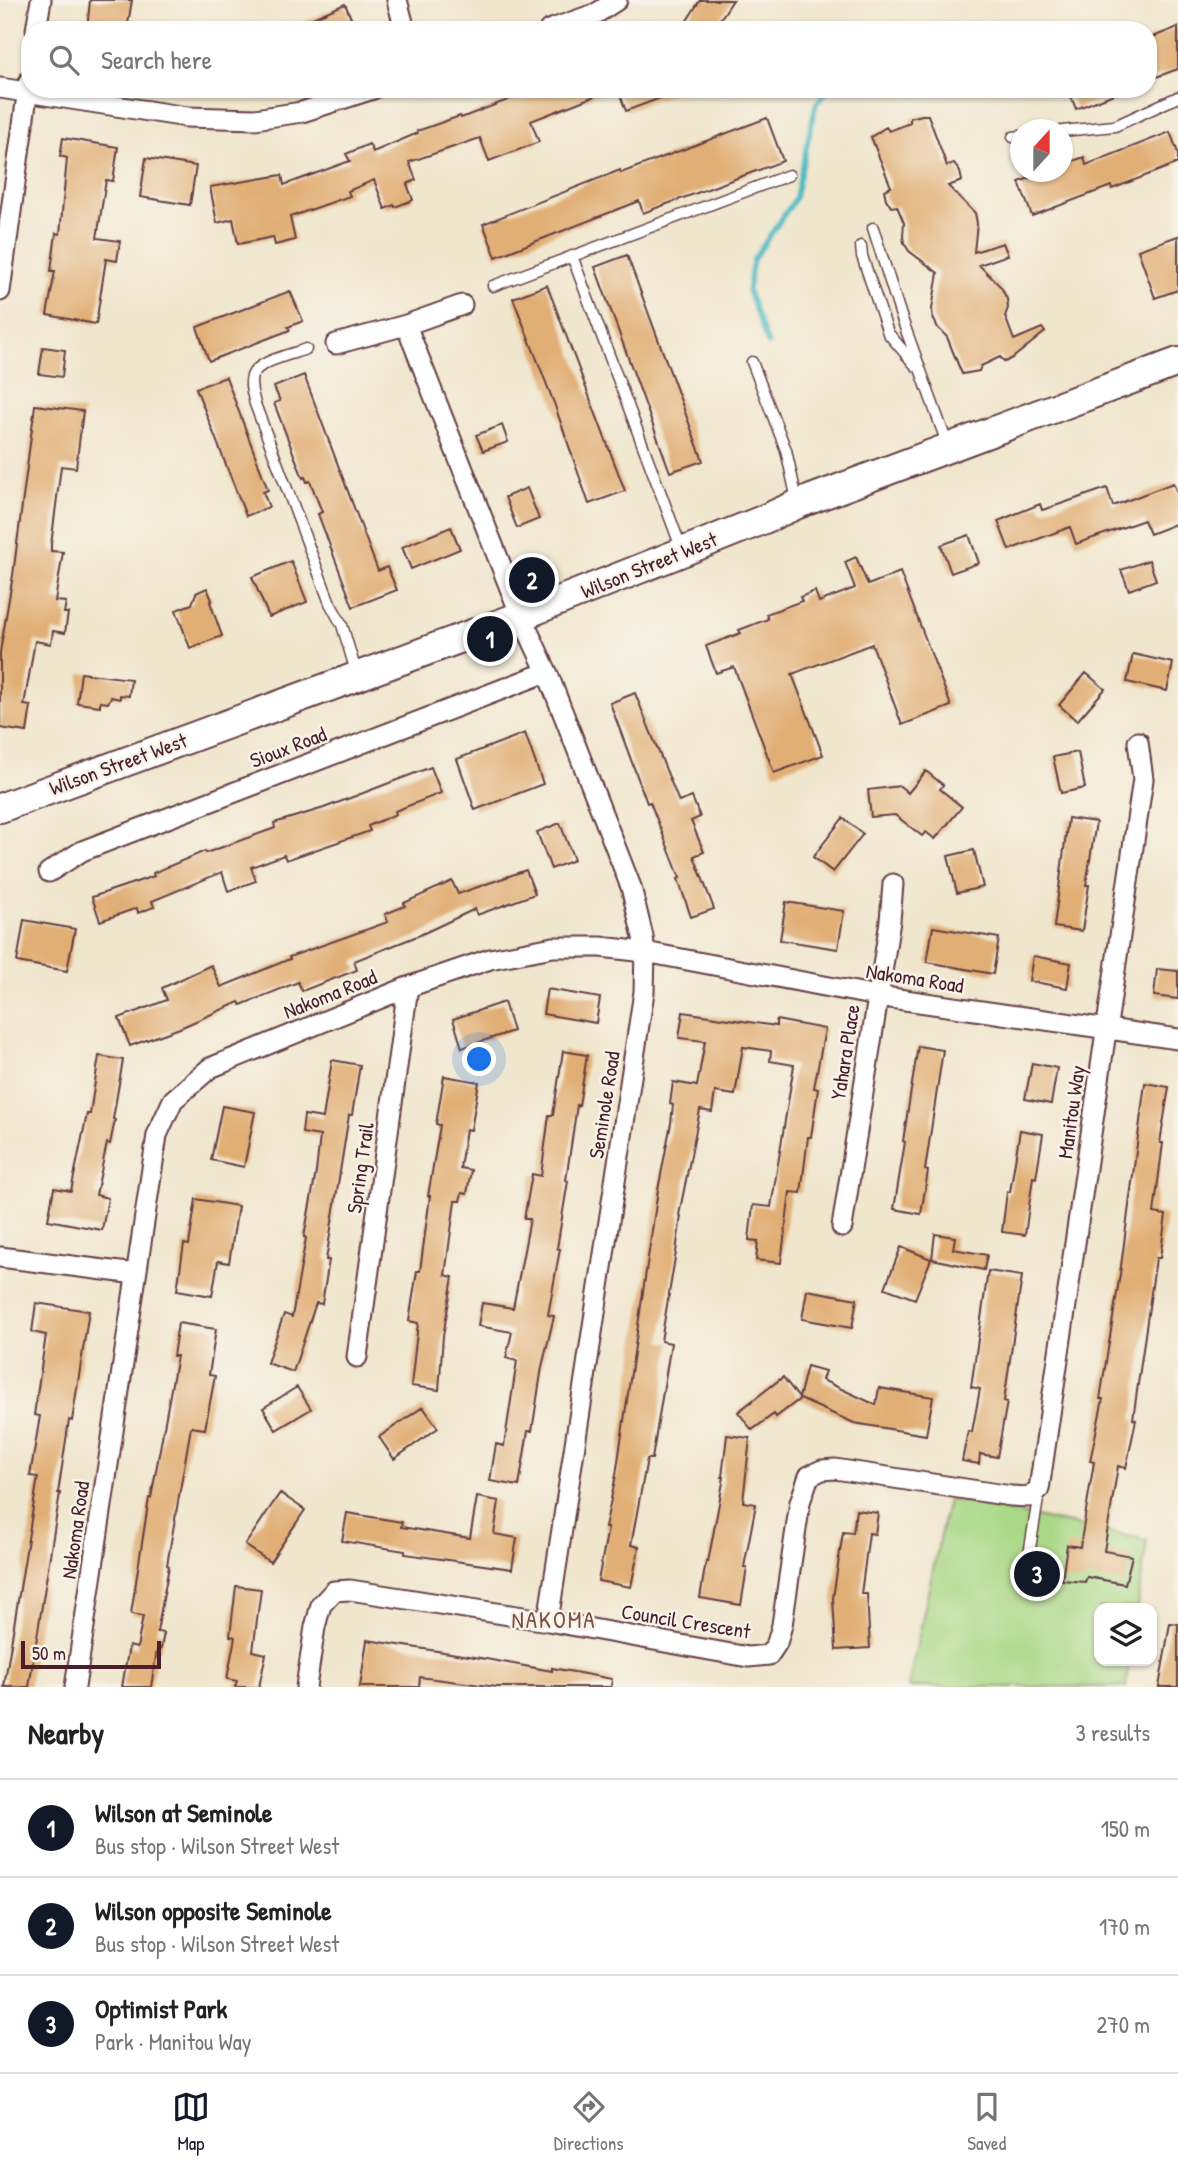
<!DOCTYPE html>
<meta charset="utf-8">
<style>
body{margin:0;font-family:"Patrick Hand",sans-serif;background:#f6f6f6;color:#222}
.controls{position:absolute;right:21px;bottom:21px;display:grid;overflow:hidden;border-radius:14px;box-shadow:0 2px 5px #0004}
.controls button{width:63px;height:63px;display:grid;place-items:center;padding:0;border:0;border-bottom:2px solid #e0e0e0;background:#fff;color:#222;font:35px sans-serif}
.compass{position:absolute;left:1010px;top:119px;width:63px;height:63px;border-radius:50%;background:#fff;box-shadow:0 2px 5px #0004;rotate:21deg}
.scale{position:absolute;left:21px;bottom:18px;width:140px;box-sizing:border-box;padding-left:7px;border:4px solid #4a1f2b;border-top:0;font-size:19px;line-height:24px;white-space:nowrap;color:#4a1f2b;-webkit-text-stroke:5px #f7f3e8;paint-order:stroke}
.you{position:absolute;left:480px;top:1060px;width:24px;height:24px;margin:-18px;border:5px solid #fff;border-radius:50%;background:#1a73e8;box-shadow:0 0 0 10px #1a73e833}
.badge{display:grid;place-items:center;width:46px;height:46px;border-radius:50%;background:#111827;color:#fff;font-size:23px;font-weight:700}
.pin{position:absolute;translate:-50% -50%;border:4px solid #fff;box-shadow:0 2px 7px #0006}
.list{margin:0;padding:0;list-style:none}
h2{display:flex;justify-content:space-between;align-items:center;height:91px;margin:0;padding:0 28px;font-size:30px}
h2 small{font-size:23px;font-weight:400;color:#767676}
.list li{display:grid;grid-template-columns:46px 1fr auto;gap:21px;align-items:center;box-sizing:border-box;height:98px;padding:0 28px;border-top:2px solid #e0e0e0}
.list b{display:block;font-size:26px;white-space:nowrap}
.list p{margin:0;font-size:23px;white-space:nowrap;color:#767676}
.list em{font-size:23px;font-style:normal;color:#767676}
.icon{flex:none;width:38px;height:38px;fill:none;stroke:currentColor;stroke-width:2;stroke-linecap:round;stroke-linejoin:round}
.map{position:relative;flex:none;width:1178px;height:1687px;overflow:hidden}
.search{position:absolute;background:#fff;box-shadow:0 2px 5px #0004;left:21px;right:21px;top:21px;height:77px;display:flex;align-items:center;gap:18px;box-sizing:border-box;padding:0 24px;border-radius:28px;color:#767676;font-size:26px}
.sheet{height:385px;background:#fff}
nav{display:flex;justify-content:space-around;align-items:center;box-sizing:border-box;height:98px;border-top:2px solid #e0e0e0;background:#fff;font-size:19px;color:#767676}
nav a{display:grid;justify-items:center;gap:4px}
nav .on{color:#111827}
.map>svg:first-child{display:block}
</style>
<div class="map">
<svg width="1178" height="1687" viewBox="0 0 1178 1687">
<rect width="100%" height="100%" fill="#f7f3e8"/>
<filter id="ink" filterUnits="userSpaceOnUse"><feTurbulence type="fractalNoise" baseFrequency=".0143" numOctaves="2"/><feDisplacementMap in="SourceGraphic" scale="14" xChannelSelector="R" yChannelSelector="G"/><feConvolveMatrix kernelMatrix="1 2 1 2 8 2 1 2 1" color-interpolation-filters="sRGB"/></filter>
<filter id="wash" filterUnits="userSpaceOnUse"><feTurbulence type="fractalNoise" baseFrequency=".00686" numOctaves="4" result="noise"/><feDisplacementMap in="SourceGraphic" scale="28" xChannelSelector="R" yChannelSelector="G"/><feGaussianBlur stdDeviation="1.57" result="paint"/><feColorMatrix in="noise" values="0 0 0 0 0 0 0 0 0 0 0 0 0 0 0 0 0 1.4 0 .05"/><feComposite in="paint" operator="in"/></filter>
<g filter="url(#wash)">
<rect width="100%" height="100%" fill="#f0e6cd"/>
<path fill="#a9d886" stroke="#7a7c58" stroke-width="2" d="M948 1499 1147 1540 1137 1608H1099V1661H1129L1126 1687H908Z"/>
<g fill="none" stroke-linecap="round" stroke-linejoin="round">
<path stroke="#4ab8c1" stroke-width="5" d="M904 30 905 29
M768 344 748 291 753 260 795 199 816 104 829 89"/>
</g>
<g id="blocks">
<path fill="#e1ae74" d="M90 0H132L127 30H87Z
M700 0H733L713 30H681Z
M345 4 356 30H285Z
M1178 27V69L1148 80V39Z
M536 89 610 90 531 121 539 142 489 161 480 138 409 162 416 180 407 184 413 200 395 207 394 205 385 209 374 180 348 191 350 196 290 217 295 240 275 245 273 237 238 244 233 219 217 223 210 187 282 175 284 185 350 161 346 154 369 144 373 152 418 133 417 131 460 116 461 118Z
M618 89H679V91L626 111Z
M1068 89H1124V90L1076 109Z
M922 115H928L947 166 954 163 960 172 962 181 948 186 975 213 977 223 974 252 1003 243 1008 255 979 265 1001 287 1007 299 1008 308 1005 316 1014 340 1042 328 1045 332 1014 357 1005 362 1000 357 981 366 979 371 962 374 947 337 938 328 933 318 932 309 938 273 909 251 904 243 903 236 904 223 897 206 891 207 886 199 884 190 891 187 871 137 886 127 889 131 910 123V118Z
M767 118 783 161 643 213 639 201 496 257 483 224 620 170 621 173Z
M1170 132 1178 153V163L1112 189 1111 186 1032 216 1019 182 1046 172H1062V165L1084 157 1086 165Z
M63 138 118 147 113 181 106 180 97 238 120 241 117 261 106 259 96 324 47 315 55 271H51L56 233 60 234 67 158 60 156Z
M146 158 196 166 190 205 140 197Z
M1178 236V290L1155 298 1138 250Z
M627 255 703 461 670 472 595 267Z
M547 285 625 491 589 504 554 403 513 298Z
M290 291 303 321 288 327 290 330 209 361 197 327Z
M43 347 65 350 62 377 39 374Z
M304 375 378 571 387 567 397 590 353 607 318 514 322 512 310 481 307 482 305 477 303 478 274 403 280 401 274 387Z
M226 377 268 490 263 492 269 507 246 516 196 388Z
M35 405 83 411 76 468 61 466 51 545V551L63 552 55 601 66 602 64 613H68L65 633 53 631 51 644 35 641 24 705 31 706 27 732 0 728V652L13 575Z
M502 425 508 442 483 451 476 435Z
M1173 483 1178 495V523L1150 534 1144 520 1076 544 1070 527 1009 550 998 521 1040 504 1042 510 1049 508 1107 488 1113 506Z
M527 488 539 519 517 528 505 497Z
M451 527 460 549 411 569 402 547Z
M969 535 979 563 951 573 941 545Z
M856 557 868 585 900 572 951 706 902 725 872 644 792 674 823 755 774 773 734 667 716 673 706 646 741 633 739 630 768 619 766 614 802 601 800 597 815 591 819 602 855 588 845 562Z
M1149 560 1156 580 1129 590 1121 570Z
M291 561 307 602 269 617 252 577Z
M207 588 212 600 210 602 222 636 190 648 176 610 192 604 196 593Z
M1133 654 1173 663 1167 691 1127 682Z
M81 673 131 679 129 696 120 695V699L111 697 108 703 100 702V706L77 703Z
M1086 673 1105 689 1077 721 1059 705Z
M635 693 679 802 692 797 700 817 691 821 704 852 694 856 714 909 691 917 678 879 680 878 650 802 647 803 610 703Z
M525 733 543 784 475 810 457 759Z
M1078 752 1085 788 1061 793 1053 757Z
M431 767 441 793 395 811 396 814 368 826 370 831 286 860 284 855 251 867 256 881 228 891 222 872 152 901 154 907 138 913 137 908 100 921 92 897 154 876 153 873 205 851 206 853 275 828 274 823 324 808Z
M926 771 943 785 940 789 962 807 935 839 926 832 922 836 895 815 871 817 868 790 900 786 908 793Z
M843 818 863 834 833 872 813 857Z
M1068 818 1096 822 1086 885H1089L1082 931 1054 927Z
M560 823 574 860 551 869 537 832Z
M974 850 983 887 957 893 948 856Z
M526 870 535 894 477 915 475 909 420 935 354 961 357 970 302 991 298 982 241 1005 239 1002 180 1028 130 1046 119 1018 167 1000 162 988 211 965 221 987 290 959 289 957 388 922 385 914 405 906 404 903 452 881 458 894Z
M786 902 844 911 838 949 780 940Z
M24 920 75 929 67 971 17 962Z
M933 927 999 938 993 974 927 962Z
M1033 956 1071 963 1067 988 1029 981Z
M1157 969 1178 971V999L1154 996Z
M547 989 600 998 596 1023 543 1014Z
M504 1002 513 1031 462 1048 453 1019Z
M683 1012 776 1026V1020L825 1029 814 1088 818 1089 811 1137H808L801 1193 790 1192 781 1263 756 1260 758 1241 749 1240 753 1205 771 1207 794 1065 770 1061 771 1051 743 1047 735 1095 715 1092 712 1112 700 1110 679 1215 681 1216 676 1252 661 1341 671 1343 652 1459H647L631 1545 639 1547 631 1587 598 1581 608 1528H605L616 1475 658 1190 671 1123 673 1105 670 1104 673 1082 697 1086 705 1041 679 1038Z
M918 1046 943 1050 925 1170 928 1171 921 1214 894 1209 905 1142 903 1141Z
M563 1051 587 1055 579 1106 577 1105 566 1180 568 1181 557 1248 560 1249 548 1315 554 1316 542 1367 532 1431H528L519 1486 490 1481 496 1444 504 1446 517 1361 506 1358 512 1332 478 1326 482 1303 513 1308 530 1219H524L532 1174 541 1176 549 1115H553Z
M99 1056 123 1060 113 1119 115 1120 110 1144 107 1143 96 1195 108 1198 102 1230 48 1220 54 1188 71 1191 87 1114H90Z
M332 1060 360 1065 352 1115H349L326 1260H329L322 1304 316 1303 293 1372 267 1363 284 1314 292 1317 306 1238 304 1237 316 1172 320 1136 302 1133 304 1115 323 1118Z
M1032 1063 1057 1068 1051 1104 1025 1099Z
M444 1076 479 1082 471 1130 466 1129 460 1168 471 1170 467 1194 462 1193 460 1201H455L445 1275 453 1277 443 1336 439 1390 411 1386 418 1323 409 1321 417 1271H420L430 1196H428L440 1125 436 1124Z
M1145 1083 1169 1087 1160 1143H1163L1154 1213 1166 1215 1160 1258H1156L1133 1419 1136 1420 1126 1468 1118 1466 1104 1551 1132 1556 1125 1584 1087 1577 1085 1582 1062 1580 1067 1545 1080 1547 1094 1462 1090 1461 1103 1399H1100L1120 1274Z
M222 1106 255 1112 244 1167 211 1160Z
M1020 1130 1043 1134 1036 1178 1033 1177 1025 1235 1002 1232 1007 1192H1010Z
M196 1199 238 1206 229 1263 218 1261 212 1296 177 1290 184 1244 189 1245Z
M935 1234 955 1237 953 1249 987 1255 984 1270 932 1259Z
M901 1247 931 1259 915 1299 885 1288Z
M988 1271 1022 1276 1004 1401 1007 1402 997 1457 980 1454 979 1464 962 1461 968 1431 972 1432 980 1389 971 1387Z
M807 1290 857 1299 852 1328 802 1319Z
M36 1303 89 1311 72 1421 69 1420 58 1493H60L29 1687H4L38 1477 30 1476 40 1416 34 1415 46 1335 32 1332Z
M178 1323 216 1329 209 1375 215 1376 205 1429 191 1427 167 1565 169 1566 157 1632 164 1633 161 1648 160 1650H157L151 1687H122L129 1646 137 1648 143 1616 131 1614 149 1498H151L177 1356H173Z
M807 1366 825 1371 822 1380 876 1405 879 1388 933 1397 926 1435 854 1423 800 1399 776 1417 774 1414 752 1430 738 1412 783 1377 799 1398Z
M297 1387 311 1409 276 1430 263 1408Z
M423 1407 438 1428 394 1459 379 1437Z
M727 1435 750 1438 743 1502 756 1504 744 1567 747 1568 741 1605 700 1598 706 1561 708 1562 724 1477H722Z
M280 1493 305 1510 270 1562 245 1545Z
M477 1497 499 1501 494 1534 517 1538 512 1569 405 1554V1551L342 1541 347 1513 402 1522 401 1527 470 1538Z
M856 1510 878 1513 875 1534 869 1533 861 1594H867L870 1648 836 1650 833 1598 843 1532 853 1533Z
M236 1586 261 1589 253 1651 266 1654 259 1687H235L237 1681 227 1679 235 1637 230 1636Z
M1170 1623 1178 1624V1687H1159Z
M367 1640 469 1656 552 1671V1668L612 1679 611 1687H497L420 1677 419 1687H360Z"/>
</g>
</g>
<g filter="url(#ink)">
<use href="#blocks" fill-opacity="0" stroke="#633d43" stroke-width="2"/>
<g fill="none" stroke-linecap="round" stroke-linejoin="round">
<g stroke="#633d43" stroke-width="13">
<path id="service" d="M1062 131 1115 126 1178 97
M1013 137 1020 136
M873 228 901 316 948 446
M861 246 862 256 888 333 916 366
M572 256 682 550
M493 286 789 175
M306 349C293 354 257 361 252 376 249 385 253 395 255 404L330 603 342 625 357 675
M752 362 786 450 797 500
M1025 1579 1039 1493"/>
</g>
<g stroke="#633d43" stroke-width="23">
<path id="minor" d="M397 0 405 30
M36 30 41 0
M549 30 597 13 617 0
M0 88 187 117 255 119 302 112 373 89
M0 291 29 81
M406 325 462 305
M336 344 406 325 521 616 547 672 631 887 643 937 645 952 644 992 548 1621
M49 872 82 851 547 672
M842 1227 890 921 893 884
M0 1257 136 1274
M357 1357 408 987
M75 1687 157 1135 173 1100 210 1068 408 987 490 959 553 947H601L645 952 877 996 1178 1039
M306 1687 315 1627 321 1605 334 1591 350 1590 548 1621 748 1657 769 1655 777 1643 782 1625 800 1502 809 1476 822 1470 835 1469 1011 1496 1029 1497 1039 1489 1143 779 1138 742"/>
</g>
<g stroke="#633d43" stroke-width="32">
<path id="secondary" d="M0 808 521 616 760 521 798 504 1178 362"/>
</g>
<use href="#service" stroke="#fff" stroke-width="10"/>
<use href="#minor" stroke="#fff" stroke-width="19"/>
<use href="#secondary" stroke="#fff" stroke-width="28"/>
</g>
</g>
<g text-anchor="middle" dominant-baseline="central" stroke-width="5" stroke-linejoin="round" paint-order="stroke">
<g font-size="21" fill="#4a1f2b" stroke="#f7f3e8">
<text transform="translate(649 565) rotate(-22)">Wilson Street West</text>
<text transform="translate(288 747) rotate(-21)">Sioux Road</text>
<text transform="translate(118 764) rotate(-20)">Wilson Street West</text>
<text transform="translate(915 978) rotate(9)">Nakoma Road</text>
<text transform="translate(330 994) rotate(-22)">Nakoma Road</text>
<text transform="translate(845 1052) rotate(-81)">Yahara Place</text>
<text transform="translate(604 1105) rotate(-81)">Seminole Road</text>
<text transform="translate(1071 1112) rotate(-82)">Manitou Way</text>
<text transform="translate(360 1168) rotate(-82)">Spring Trail</text>
<text transform="translate(75 1530) rotate(-82)">Nakoma Road</text>
<text transform="translate(686 1621) rotate(9)">Council Crescent</text>
</g>
<g font-size="23" letter-spacing="2" fill="#7f5145" stroke="#f7f3e8">
<text x="554" y="1619">NAKOMA</text>
</g>
</g>
</svg>
<div class="controls">
<button><svg class="icon" aria-label="layers" viewBox="0 0 24 24"><path d="M12 4l9 5-9 5-9-5zM3 14l9 5 9-5"/></svg></button>
</div>
<svg class="compass" viewBox="-18 -18 36 36"><path d="M0-13l5 13h-10z" fill="#e53935"/><path d="M0 13l5-13h-10z" fill="#767676"/></svg>
<div class="scale">50 m</div>
<div class="you"></div>
<div class="pin badge" style="left:490px;top:639px">1</div>
<div class="pin badge" style="left:532px;top:580px">2</div>
<div class="pin badge" style="left:1037px;top:1574px">3</div>
<div class="search"><svg class="icon" aria-label="search" viewBox="0 0 24 24"><circle cx="10" cy="10" r="6"/><path d="M15 15l6 6"/></svg>Search here</div>
</div>
<section class="sheet">
<h2>Nearby<small>3 results</small></h2>
<ul class="list">
<li><span class="badge">1</span><div><b>Wilson at Seminole</b><p>Bus stop · Wilson Street West</p></div><em>150 m</em></li>
<li><span class="badge">2</span><div><b>Wilson opposite Seminole</b><p>Bus stop · Wilson Street West</p></div><em>170 m</em></li>
<li><span class="badge">3</span><div><b>Optimist Park</b><p>Park · Manitou Way</p></div><em>270 m</em></li>
</ul>
</section>
<nav>
<a class="on"><svg class="icon" aria-label="map" viewBox="0 0 24 24"><path d="M3 6l6-2 6 2 6-2v14l-6 2-6-2-6 2zM9 4v14M15 6v14"/></svg>Map</a>
<a><svg class="icon" aria-label="directions" viewBox="0 0 24 24"><path d="M12 3l9 9-9 9-9-9zM9 14v-3h6M13 9l2 2-2 2"/></svg>Directions</a>
<a><svg class="icon" aria-label="saved" viewBox="0 0 24 24"><path d="M7 4h10v16l-5-4-5 4z"/></svg>Saved</a>
</nav>
